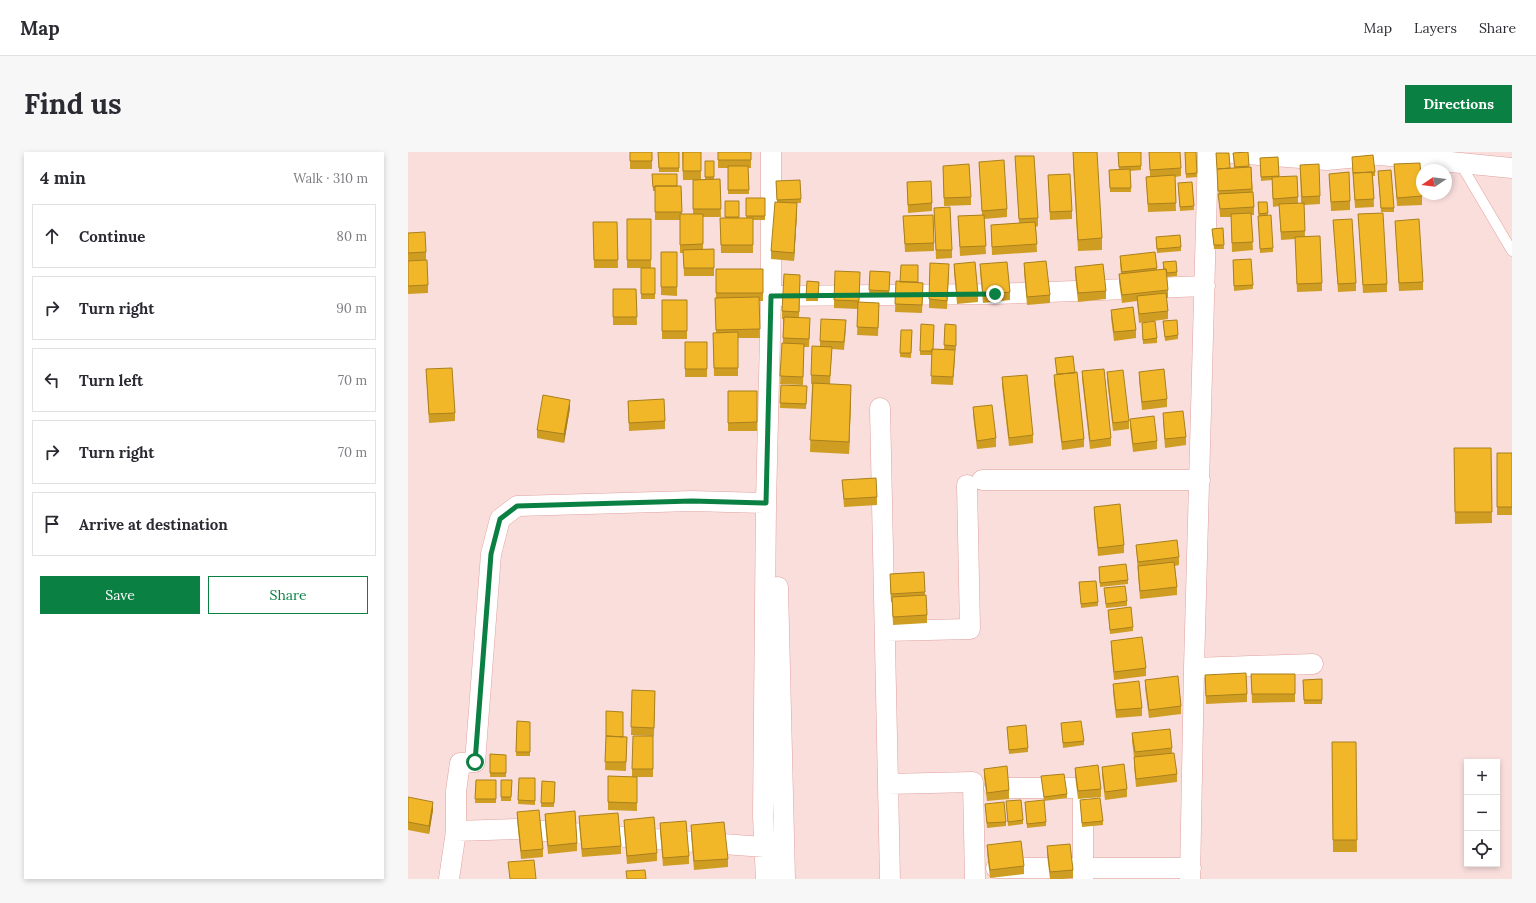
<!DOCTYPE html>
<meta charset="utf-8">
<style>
body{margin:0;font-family:Lora,serif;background:#f7f7f7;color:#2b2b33}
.controls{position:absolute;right:12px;bottom:12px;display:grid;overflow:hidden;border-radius:0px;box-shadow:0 2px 6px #0003}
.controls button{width:36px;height:36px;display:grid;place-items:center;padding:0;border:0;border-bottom:1px solid #e1e1e2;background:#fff;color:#2b2b33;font:20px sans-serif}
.compass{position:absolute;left:1008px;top:12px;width:36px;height:36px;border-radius:50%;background:#fff;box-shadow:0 2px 6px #0003;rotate:257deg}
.stop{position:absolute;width:12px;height:12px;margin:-9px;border:3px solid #0b8043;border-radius:50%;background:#fff}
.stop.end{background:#0b8043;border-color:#fff;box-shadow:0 1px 4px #0008}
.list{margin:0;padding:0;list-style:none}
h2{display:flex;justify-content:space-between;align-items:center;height:52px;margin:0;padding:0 16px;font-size:17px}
h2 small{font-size:13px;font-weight:400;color:#7c7c81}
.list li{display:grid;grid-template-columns:26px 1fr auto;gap:12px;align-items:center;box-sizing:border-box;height:64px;margin:0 8px 8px;padding:0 8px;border:1px solid #e1e1e2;border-radius:0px}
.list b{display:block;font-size:15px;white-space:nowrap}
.list em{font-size:13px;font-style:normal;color:#7c7c81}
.actions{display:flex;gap:8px;padding:12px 16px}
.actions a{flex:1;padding:9px 0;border:1px solid #0b8043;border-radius:0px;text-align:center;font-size:14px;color:#0b8043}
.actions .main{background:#0b8043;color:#fff}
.icon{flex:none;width:22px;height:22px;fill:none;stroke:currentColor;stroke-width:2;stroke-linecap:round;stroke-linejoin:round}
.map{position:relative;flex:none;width:1104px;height:727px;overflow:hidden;border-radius:0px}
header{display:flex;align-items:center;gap:24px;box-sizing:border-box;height:56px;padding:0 20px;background:#fff;border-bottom:1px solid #e1e1e2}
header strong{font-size:19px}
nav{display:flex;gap:22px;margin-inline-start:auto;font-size:14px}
.intro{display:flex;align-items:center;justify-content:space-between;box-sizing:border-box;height:96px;padding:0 24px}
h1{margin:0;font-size:28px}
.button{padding:10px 18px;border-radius:0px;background:#0b8043;color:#fff;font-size:14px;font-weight:700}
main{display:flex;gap:24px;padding:0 24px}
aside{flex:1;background:#fff;border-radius:0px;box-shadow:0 2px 6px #0003}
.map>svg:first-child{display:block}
</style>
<header>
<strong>Map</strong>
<nav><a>Map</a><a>Layers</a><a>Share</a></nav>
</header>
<div class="intro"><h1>Find us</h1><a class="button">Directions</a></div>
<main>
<aside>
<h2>4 min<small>Walk · 310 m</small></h2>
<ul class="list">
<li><svg class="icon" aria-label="ahead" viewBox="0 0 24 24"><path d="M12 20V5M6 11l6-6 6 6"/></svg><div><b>Continue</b></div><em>80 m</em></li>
<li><svg class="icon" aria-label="right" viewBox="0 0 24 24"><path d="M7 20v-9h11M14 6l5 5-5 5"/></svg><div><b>Turn right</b></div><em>90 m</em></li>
<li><svg class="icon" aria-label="left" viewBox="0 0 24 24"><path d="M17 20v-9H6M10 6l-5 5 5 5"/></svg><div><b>Turn left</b></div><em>70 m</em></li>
<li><svg class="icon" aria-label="right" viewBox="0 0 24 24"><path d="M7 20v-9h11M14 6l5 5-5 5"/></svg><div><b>Turn right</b></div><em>70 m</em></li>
<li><svg class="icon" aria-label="arrive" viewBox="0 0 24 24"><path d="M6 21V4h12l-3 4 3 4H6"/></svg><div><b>Arrive at destination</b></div></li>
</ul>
<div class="actions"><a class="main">Save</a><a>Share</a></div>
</aside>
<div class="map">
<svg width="1104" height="727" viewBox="0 0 1104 727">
<rect width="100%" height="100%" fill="#f9dedc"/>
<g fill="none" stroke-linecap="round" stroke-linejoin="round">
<g stroke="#e0a29e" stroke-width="11">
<path id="lane" d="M1052 11 1104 99"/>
</g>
<g stroke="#e0a29e" stroke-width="21">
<path id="street" d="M813 0 919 8 972 3 1104 16
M365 144 587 142 797 134
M472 256 482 727
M574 328H792
M370 435 377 727
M477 479 562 477 559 333
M786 516 905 512
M480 632 565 630 567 727
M586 636H675V727
M48 679V639L52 611 67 610 83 402 92 367 109 354 284 349 358 351
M588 716H783
M41 727 48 679 109 677 357 695
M358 727 355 664 358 351 363 144V0
M782 727 786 516 800 0"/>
</g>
<use href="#lane" stroke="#fff" stroke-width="10"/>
<use href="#street" stroke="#fff" stroke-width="20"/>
</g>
<path fill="#d09d23" d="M222 0H244V17H222Z
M250 0H271V20H251Z
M274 0H293V27H297V9H306V27H312L313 65H295V97H306V124H276L275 101H272V68H247V39H245L244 22 269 34H273L274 62H285V28H275Z
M310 0H343V16H340L341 42H320V16H310Z
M665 0 694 86V98L670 99 665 12Z
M710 0H733V18L722 19 723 40H702L701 18H711Z
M741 0 773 16V24L767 25 768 59 740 60 738 25 742 24Z
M777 0H788L789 25 778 26Z
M840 0 841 15H843L846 55V63H843L845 98 824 100 823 65H812L808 1 822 16H826L825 1Z
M607 4 630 66V74L628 75 629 100 584 103 583 73 611 71Z
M870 5 871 25 890 45V51H893L892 13 912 44V52L896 53 897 85 914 131V139L889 140 887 87 873 88 871 54 865 55 864 28 853 29 852 6Z
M944 9 967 20V24H965L966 55 947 56 945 25Z
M571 10 599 57V65L576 67 578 102 552 104 550 64 574 63Z
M986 12 1014 44V53L989 54Z
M535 14 563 45V53L536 54Z
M921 22 942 49V58L923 59Z
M640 23 664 59V67L642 68Z
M970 23 986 56V60H973Z
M368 29 393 47V51H386L389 60 386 109 363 107V99L369 50Z
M499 30 524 51V59L500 61Z
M784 30 786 58 772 59 770 35Z
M338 46H357V68H345V101H313L312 66H317V49H331V66H338Z
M850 50H859L860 64 865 96V100L852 101Z
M526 56 544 98V106L528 107Z
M950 62 979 132V140L955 141Z
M495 64 526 91V99L497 100Z
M219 67H243V116H219Z
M925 68 948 131V139L930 140Z
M987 69 1015 130V138L991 139Z
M185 70H209L210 116H186Z
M815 76 816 97H806L804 77Z
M0 81 18 100V108L0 109Z
M748 85 773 95V99L749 101Z
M253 100H269V144L253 143Z
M712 104 749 116V118L755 117V110L769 120V124L759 125 760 138V146H758L760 159V167L731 171 729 149 714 151 711 130V122H713L712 112Z
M825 108 845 133V137L826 139Z
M0 109 20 133V141L0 142Z
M616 111 642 143V151L619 153 616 120Z
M546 112 570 142V150L549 152 546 120Z
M572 112 602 140V148L575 151 572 120Z
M667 115 698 139V147L670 150 667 123Z
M233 116H247V147H233Z
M308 117H355V149H351L352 186H330V224H306L305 181H308L307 146H308Z
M462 119 482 120 481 143 461 142Z
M541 120 539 157 521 156V147Z
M452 128 451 150 471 159 470 184 449 183 450 157 426 156V148Z
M399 129 411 130 410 149H398Z
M488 129 510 130 515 139 514 161 487 160Z
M392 131 391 166 402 174 401 195H396L395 233 372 232 375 192V167H374V159Z
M205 137H228L229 173H205Z
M254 148H279V187H254Z
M703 158 728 178V186L706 189 703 166Z
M755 169 770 183V187L757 189Z
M734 171 749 186V191L735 192Z
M513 172 525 197H536L537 172 548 173V198H543L547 206 545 233 523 232 524 203H512Z
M438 176 436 198 424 197 422 232 443 245 441 302 402 300 404 232H403V223L412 194V189Z
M493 178H504L503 206 492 205Z
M277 190H299V225H277Z
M647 206 667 221 676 287V295L654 298 646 231V223H649Z
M18 217 47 261V269L21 271Z
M674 219 703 286V294L682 297 674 227Z
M699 220 721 269V277L705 279 699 228Z
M731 220 759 247V255L734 258 731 228Z
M594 225 625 283V291L601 294 594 234Z
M373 233 399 234 398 257 372 256Z
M320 239H349V279H320Z
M220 249 257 269V277L221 279Z
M565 255 588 286V295L569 297 565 263Z
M162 256 156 291 129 286V278Z
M755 261 778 285V293L757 296 755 269Z
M722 267 749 289V297L725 300 722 275Z
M1046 296H1083L1084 371 1047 372Z
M1089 301H1104V363H1089Z
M434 328 469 345V353L436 355Z
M686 355 716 393V401L690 404 686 363Z
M728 393 771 405V413L767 414 769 435V443L732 447 730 422Z
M691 415 720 428V432L692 435Z
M516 420 517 443 519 463V471L485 473 484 450H483L482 431V422Z
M671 430 690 450V454L673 456Z
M696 436 719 449V454L698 456Z
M700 458 725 475V479L702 482Z
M703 489 738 516V524L706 528 703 497Z
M843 522H887V550L844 551Z
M797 523 839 542V550L798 552Z
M914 527V552H896L895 528Z
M737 528 773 554V562L741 566 737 536Z
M705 532 734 556V564L708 566 705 540Z
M224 538 247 539 246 584 223 583Z
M109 569 122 570V604H108Z
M653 571 676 589V593L655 596Z
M599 575 620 596V600L601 602Z
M724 581 764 596V601L769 622V630L728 635 726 614V605L724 589Z
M198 584 219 585 218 619 197 618Z
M245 584V625H229V659L200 658V624L224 625V617Z
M924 590H948L949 700H925Z
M82 602 98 603V625H82Z
M694 615 719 637V645L697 648 694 623Z
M667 616 693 637V645L670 647 667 624Z
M576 617 601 638V647L579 649 576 625Z
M633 624 659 642V646L636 649Z
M111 626H127V653L110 652Z
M68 628H88V651H67Z
M93 628H104L103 649H93Z
M134 629 147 630 146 655H133Z
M0 645 25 658 21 682 0 678Z
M672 648 695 669V673L674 675Z
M598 649 615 668V672L600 674Z
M617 650 638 670V674L619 676Z
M577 652 598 670V674L579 676Z
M109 660 135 697V705L113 707 109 668Z
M137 662 169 691V699L140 702 137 670Z
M171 664 213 694V702L174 705 171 672Z
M216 668 249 701V709L219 712 216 676Z
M252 671 281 704V712L255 714 252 680Z
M283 673 320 707V715L286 718 283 682Z
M579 693 616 714V722L582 726 579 701Z
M639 694 665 718V726L655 727H642L639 703Z"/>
<path fill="#a9801d" d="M389 51V60L386 109V101Z
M443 233V245L441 302V290Z
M162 248V256L156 291V282Z
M25 650V658L21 682V674Z"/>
<path fill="#f2b729" stroke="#a9801d" d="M222 0H244V9H222Z
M250 0H271V16H251Z
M275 0H293V19H275Z
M310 0H343V8H310Z
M665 0H689L694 86 670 88Z
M710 0H733V14L711 15Z
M741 0H772L773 16 742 18Z
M777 0H788L789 21 778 22Z
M840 0 841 14 827 15 825 1Z
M808 1H821L822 16 809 17Z
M965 3 967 20 945 21 944 5Z
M607 4H626L630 66 611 67Z
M870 5 871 24 853 25 852 6Z
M596 8 599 57 574 59 571 10Z
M297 9H306V25H297Z
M1012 11 1014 44 989 46 986 12Z
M561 12 563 45 536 46 535 14Z
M911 12 912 44 894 45 892 13Z
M320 14H340L341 38H320Z
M843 15 844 37 810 39 809 17Z
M722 17 723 36H702L701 18Z
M983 18 986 56H973L970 19Z
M941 20 942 49 923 50 921 22Z
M964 20 966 47 947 48 945 21Z
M244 22H269V34H247V35H245Z
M662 22 664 59 642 60 640 23Z
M767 23 768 51 740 52 738 25Z
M889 24 890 45 865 47 864 25Z
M312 27 313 57H285V28Z
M392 28 393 47 369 48 368 29Z
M523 29 524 51 500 53 499 30Z
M784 30 786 54 772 55 770 31Z
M247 34H273L274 60H247Z
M845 40 846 55 812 57 810 42Z
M338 46H357V64H338Z
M317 49H331V65H317Z
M367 50 389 51 386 101 363 99Z
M850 50H859L860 61 851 62Z
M896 51 897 79 873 80 871 52Z
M542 55 544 98H528L526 56Z
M843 61 845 90 824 91 823 62Z
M975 61 979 132 955 133 950 62Z
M272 62H295V92L272 93Z
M525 63 526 91 497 92 495 64Z
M576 63 578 94 552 95 550 64Z
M863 63 865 96 852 97 850 64Z
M312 66H345V93H313Z
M219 67H243V108H219Z
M944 67 948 131 930 132 925 68Z
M1011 67 1015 130 991 131 987 69Z
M185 70H209L210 108H186Z
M627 70 629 92 584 95 583 73Z
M815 76 816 93H806L804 77Z
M17 80 18 100 0 101V81Z
M772 83 773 95 749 97 748 85Z
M912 84 914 131 889 132 887 85Z
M306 97V116H276L275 98Z
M253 100H269V135H253Z
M747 100 749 116 714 120 712 104Z
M843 107 845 133 826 134 825 108Z
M19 108 20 133 0 134V109Z
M638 109 642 143 619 145 616 111Z
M768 109 769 120 759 121 758 117H756L755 110Z
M567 110 570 142 549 144 546 112Z
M599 110 602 140 575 143 572 112Z
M522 111 541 112 539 149 521 147Z
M695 112 698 139 670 141 667 115Z
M493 113H510V130H492Z
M233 116H247V142H233Z
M308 117H355V141H308Z
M758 117 760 138 714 143 711 122Z
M427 119 452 120 451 149 426 148Z
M462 119 482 120 481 139 461 138Z
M376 122 392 123 391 160 374 159Z
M399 129 411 130 410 145H398Z
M488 129 515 131 514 153 487 152Z
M205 137H228L229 165H205Z
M758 141 760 159 731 162 729 144Z
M351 145 352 177 308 178 307 146Z
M254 148H279V179H254Z
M450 150 471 151 470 176 449 175Z
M725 155 728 178 706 180 703 158Z
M376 165 402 166 401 187 375 186Z
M413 167 438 168 436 190 412 189Z
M769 168 770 183 757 185 755 169Z
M747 169 749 186 735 188 734 171Z
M513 172 526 173 525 197H524V199H512Z
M537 172 548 173V194L536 193Z
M493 178H504L503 201H492Z
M330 180V216H306L305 181Z
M277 190H299V217H277Z
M374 191 396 192 395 225 372 224Z
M404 194 424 195 422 224 403 223Z
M524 197 547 198 545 225 523 224Z
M665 204 667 221 649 222 647 206Z
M44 216 47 261 21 262 18 217Z
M696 217 703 286 682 289 674 219Z
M756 217 759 247 734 250 731 220Z
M715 218 721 269 705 271 699 220Z
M669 220 676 287 654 290 646 223Z
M619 223 625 283 601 286 594 225Z
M405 231 443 233 441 290 402 288Z
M373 233 399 234 398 252 372 251Z
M320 239H349V270L320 271Z
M135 243 162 248 156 282 129 278Z
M256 247 257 269 221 271 220 249Z
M584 253 588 286 569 289 565 255Z
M775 259 778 285 757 287 755 261Z
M746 264 749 289 725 292 722 267Z
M1046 296H1083L1084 360H1047Z
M1089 301H1104V355H1089Z
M468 326 469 345 436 347 434 328Z
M712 352 716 393 690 396 686 355Z
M769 388 771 405 730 410 728 393Z
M766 410 769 435 732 439 730 414Z
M718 412 720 428 692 431 691 415Z
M516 420 517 440 483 442 482 422Z
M688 429 690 450 673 452 671 430Z
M717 434 719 449 698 452 696 436Z
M518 443 519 463 485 465 484 445Z
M723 455 725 475 702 478 700 458Z
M734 485 738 516 706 520 703 489Z
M838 521 839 542 798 544 797 523Z
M843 522H887V542H844Z
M770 524 773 554 741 558 737 528Z
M914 527V548H896L895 528Z
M731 529 734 556 708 558 705 532Z
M224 538 247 539 246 576 223 575Z
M198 559 215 560V585L198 584Z
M109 569 122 570V600H108Z
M673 569 676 589 655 591 653 571Z
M618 573 620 596 601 598 599 575Z
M762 577 764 596 727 600 724 581Z
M198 584 219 585 218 610H197Z
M225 584H245V617H224Z
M924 590H948L949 688H925Z
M766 601 769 622 728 627 726 605Z
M82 602 98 603V621H82Z
M716 612 719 637 697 640 694 615Z
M690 613 693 637 670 639 667 616Z
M599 614 601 638 579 641 576 617Z
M656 622 659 642 636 645 633 624Z
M200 624 229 625V651L200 650Z
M111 626H127V649L110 648Z
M68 628H88V647H67Z
M93 628H104L103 645H93Z
M134 629 147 630 146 651H133Z
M0 645 25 650 21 674 0 670Z
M692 646 695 669 674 671 672 648Z
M613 648 615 668 600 670 598 649Z
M636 648 638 670 619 672 617 650Z
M596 650 598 670 579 671 577 652Z
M131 658 135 697 113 699 109 660Z
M167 659 169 691 140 694 137 662Z
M210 661 213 694 174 697 171 664Z
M246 665 249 701 219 704 216 668Z
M278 669 281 704 255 706 252 671Z
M316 670 320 707 286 709 283 673Z
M613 689 616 714 582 718 579 693Z
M662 692 665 718 642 720 639 694Z
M126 708 128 727H102L100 710Z
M237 718 238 727H219L218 719Z"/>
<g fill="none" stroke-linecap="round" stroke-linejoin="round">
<path stroke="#0b8043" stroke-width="5" d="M67 610 83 402 92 367 109 354 284 349 358 351 363 144 587 142"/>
</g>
</svg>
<div class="controls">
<button>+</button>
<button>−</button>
<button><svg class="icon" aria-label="locate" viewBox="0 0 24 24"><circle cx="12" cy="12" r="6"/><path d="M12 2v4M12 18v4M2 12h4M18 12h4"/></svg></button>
</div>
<svg class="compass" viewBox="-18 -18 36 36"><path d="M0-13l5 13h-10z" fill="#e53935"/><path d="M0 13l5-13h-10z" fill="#7c7c81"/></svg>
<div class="stop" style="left:67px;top:610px"></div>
<div class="stop end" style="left:587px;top:142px"></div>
</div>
</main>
